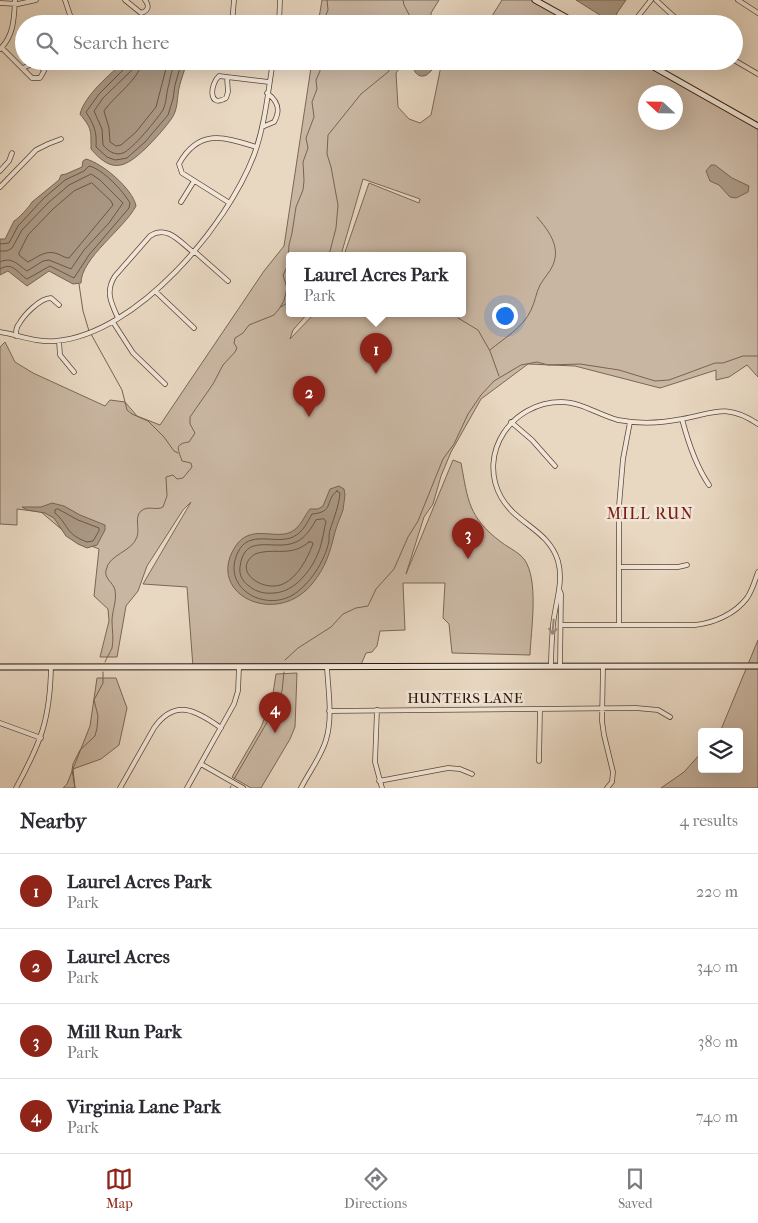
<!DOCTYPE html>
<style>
body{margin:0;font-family:"IM FELL French Canon",serif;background:#f2f2f3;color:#2b2b33}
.controls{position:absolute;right:15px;bottom:15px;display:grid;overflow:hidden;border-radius:5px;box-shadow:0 5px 20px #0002}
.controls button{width:45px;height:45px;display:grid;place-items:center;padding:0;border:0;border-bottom:1px solid #e1e1e2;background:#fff;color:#2b2b33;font:25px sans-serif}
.compass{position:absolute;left:638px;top:85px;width:45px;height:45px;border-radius:50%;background:#fff;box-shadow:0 5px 20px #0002;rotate:292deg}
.you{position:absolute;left:504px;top:315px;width:18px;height:18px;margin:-12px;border:4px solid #fff;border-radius:50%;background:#1a73e8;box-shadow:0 0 0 8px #1a73e833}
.badge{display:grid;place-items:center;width:32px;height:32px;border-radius:50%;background:#8f2418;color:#fff;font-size:16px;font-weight:700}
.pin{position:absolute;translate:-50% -41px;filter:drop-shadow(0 1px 2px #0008)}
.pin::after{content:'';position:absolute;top:26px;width:18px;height:15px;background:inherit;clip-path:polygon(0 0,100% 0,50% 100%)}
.popup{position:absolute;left:286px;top:252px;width:180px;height:65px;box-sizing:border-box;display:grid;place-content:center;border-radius:5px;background:#fff;filter:drop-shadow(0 1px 4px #0005);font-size:16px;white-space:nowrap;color:#7c7c81}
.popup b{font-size:19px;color:#2b2b33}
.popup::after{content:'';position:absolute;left:50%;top:100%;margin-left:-10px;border:10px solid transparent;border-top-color:#fff}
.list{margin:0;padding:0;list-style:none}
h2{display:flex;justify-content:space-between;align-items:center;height:65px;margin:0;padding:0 20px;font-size:21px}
h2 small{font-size:16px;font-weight:400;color:#7c7c81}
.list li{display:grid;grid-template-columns:32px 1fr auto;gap:15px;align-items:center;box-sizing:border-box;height:75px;padding:0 20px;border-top:1px solid #e1e1e2}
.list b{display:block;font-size:19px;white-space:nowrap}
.list p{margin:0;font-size:16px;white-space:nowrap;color:#7c7c81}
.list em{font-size:16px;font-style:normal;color:#7c7c81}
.icon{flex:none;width:28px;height:28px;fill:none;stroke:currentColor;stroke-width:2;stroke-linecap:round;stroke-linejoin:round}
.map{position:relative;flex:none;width:758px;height:788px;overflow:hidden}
.search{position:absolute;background:#fff;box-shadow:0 5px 20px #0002;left:15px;right:15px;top:15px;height:55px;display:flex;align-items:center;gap:12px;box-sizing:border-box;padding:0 18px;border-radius:28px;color:#7c7c81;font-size:19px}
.sheet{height:365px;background:#fff}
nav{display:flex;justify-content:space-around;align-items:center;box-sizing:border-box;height:70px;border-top:1px solid #e1e1e2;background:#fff;font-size:14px;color:#7c7c81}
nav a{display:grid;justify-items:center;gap:2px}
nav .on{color:#8f2418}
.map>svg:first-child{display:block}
</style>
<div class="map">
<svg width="758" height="788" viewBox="0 0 758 788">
<rect width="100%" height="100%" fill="#e8d7c1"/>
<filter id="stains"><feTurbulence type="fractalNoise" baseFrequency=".004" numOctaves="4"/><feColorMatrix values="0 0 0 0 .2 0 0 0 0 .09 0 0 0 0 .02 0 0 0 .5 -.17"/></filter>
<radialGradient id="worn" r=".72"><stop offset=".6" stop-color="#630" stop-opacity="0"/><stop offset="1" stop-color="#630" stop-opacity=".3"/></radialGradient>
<path fill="#c9b6a2" stroke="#7c6655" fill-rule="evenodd" d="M322 0H439L431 13 432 24H318Z
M502 0H534L577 24H487Z
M312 61H405L396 73 398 107 409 119 420 123 431 115 441 66 462 61H643L758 127V377L747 365 729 377 716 380V370L660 388 575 366 528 364 481 399 451 452 441 476 433 504 424 517 406 574 453 460 461 463C468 500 468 517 501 542 510 549 522 553 527 564 538 587 531 630 530 655L452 653 449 624 443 618 445 583H403L405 630 380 631 377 646 372 652 366 653 360 667H193L187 587 143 584 191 502 183 510 147 566 138 591 126 606 117 657H100L109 621 108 609 94 596 99 549 73 539 41 512 17 509V525L0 524V347L5 342 15 362 33 373 105 406 110 400 125 402 137 416 160 425 264 271 284 246ZM646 92H676V122H646ZM363 179 420 199 419 203 369 183 344 255H462V313H315L290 339 293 330 308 313H290V255H341Z
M758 640V788H661L684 772 702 752V769H739V732H720Z
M297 673 295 727 290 739 261 788H251L232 777 261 727 272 700 276 674Z
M97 678H116L127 708 119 745 101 759 73 769 75 788H63L67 784 90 726Z"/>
<path fill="#a99682" stroke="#786351" d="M576 0H626L617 13 614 22H611Z
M125 61H187C185 70 181 79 179 88 177 98 178 109 172 118 165 128 155 139 146 148 125 168 112 174 91 149 91 130 92 129 80 114 85 95 110 74 125 61Z
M413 61H436C435 65 433 70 430 72 421 82 411 72 413 61Z
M86 159C102 163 133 189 136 206 124 229 81 258 81 283L73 284 49 271 27 286 8 271 0 275V239H5L14 221C18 219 30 206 32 202L59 180 61 175 66 174 82 167 83 161Z
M711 165H715L732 178 749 186 748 192 736 198 730 197 719 185 710 181 706 171Z
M339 486 344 489 345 495C344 500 344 505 343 510 340 518 337 525 335 532 330 552 326 567 312 584 276 628 205 594 235 547 250 523 275 540 291 532 301 527 304 516 310 509H318L323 506 330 489Z
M52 503 64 506 80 515 105 525V530L97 545 87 548 78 544 66 536 54 518 45 513 27 510 22 507H41Z"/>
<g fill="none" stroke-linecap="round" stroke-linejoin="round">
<path stroke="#6c5645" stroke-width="1" d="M128 61 127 66 99 94 86 112C94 125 97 131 96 147L107 157 115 160 122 159 127 158 145 142 168 115 173 99 175 85 182 61
M134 61 132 70 103 98 94 111 102 129 103 145C108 151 115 156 123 153 133 149 157 119 163 110 167 101 166 93 169 84 170 76 173 69 175 61
M142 61C141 78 114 96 104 111L109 128 110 142 116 146 121 145 136 132 156 107 168 61
M92 183 111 201 113 205 69 258C65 258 63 256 58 254 46 249 38 257 28 262L19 255V253L28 235 53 209 74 191Z
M0 244 9 243 18 226 44 198 65 180 84 171 89 166C103 169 123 191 130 203L129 208 89 255 74 278 50 266 27 279C17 273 13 261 0 269
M0 251H7L12 248 22 230 48 203 69 185 91 174 100 180 123 203 109 223 84 250 71 269 49 260 43 261 27 271C18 265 12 256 0 262
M337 491 340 493C339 506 334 517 330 530 329 533 329 537 329 541 325 561 309 586 291 596 262 611 221 587 238 552 249 529 275 545 293 537 303 532 307 523 312 514 335 512 324 501 337 491Z
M58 509 78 520 99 528V531L93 541 87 542C65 534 69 525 55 513V510Z
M324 519 326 522C324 528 324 534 322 540 318 562 298 592 274 593 265 594 256 592 249 586 242 581 239 575 240 567 244 531 275 552 296 542 305 538 311 529 316 520Z
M309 542H312L313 544C307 559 298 577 283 584 262 593 231 570 255 554 275 547 290 558 309 542Z"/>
<path stroke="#786351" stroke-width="1" d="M403 0 404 5 414 24
M324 24 325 17 328 10 327 0
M329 255 336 228 338 205 331 167 327 154 328 135 361 94 388 72 395 61
M79 284 83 311 89 331
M281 307 290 301
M458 318 478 330 490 351 499 376
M91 334 122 390 127 410 132 414 148 421 164 437 174 451 178 453
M490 350C504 338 523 328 531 310 535 302 536 293 540 285 544 278 550 272 553 265 561 246 548 230 537 217
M285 660 298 648 331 627 343 614 356 608 368 606 376 589 394 569 408 537 418 521 443 459 454 444 468 414 481 395 494 381 521 365 537 362 548 365 580 364 619 370 655 381 669 380 715 363H723L743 356H758
M105 662C107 657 110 653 112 648 114 639 112 630 112 621 112 611 117 601 115 590 113 582 104 579 106 570 109 554 132 552 137 537 140 529 134 517 141 511 148 505 157 511 163 507L167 496 166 477 173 475 177 479 183 478 192 467 191 463 182 461C178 449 174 444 189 442L195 433 190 424V417L213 384 223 365 235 352 237 348 234 343 235 338 243 333 249 325 274 315 279 309 284 301 287 288 283 275 288 265 289 245 292 233 296 207 303 190 304 181 303 162 308 148 306 138 314 117 312 102 317 89 316 80 320 71 318 61
M234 779 273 712 282 691 284 672
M75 788 72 770 73 764 80 750 95 736 97 728 98 716 94 700 103 683V672
M230 788 231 786"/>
<g stroke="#5d4736" stroke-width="5.5">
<path id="street" d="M65 0 73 24
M125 0 141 13C148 11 150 6 145 0
M656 0 682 24
M738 0 758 13
M0 3 18 4 36 0
M232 24 234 0
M279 24 280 0
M632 24 651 0
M2 48 32 78H40L44 71 40 65 32 64 23 68
M0 49C14 36 14 18 15 0
M734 60 758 74
M219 76 227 77 228 92 226 98C208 109 210 84 219 76Z
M227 77 269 82
M262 127 274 122C281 110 278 101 267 93
M0 171 9 161 12 153
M0 187 36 150 48 144 61 139
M181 202 194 181
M228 202 182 173 179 164C199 128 224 137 256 147
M194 251 228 281
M155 291 194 328
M118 318C111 303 105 291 115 276L150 236C167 224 181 243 193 252
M113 322 133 353 165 384
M0 332C19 335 37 343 56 341 137 334 227 226 254 155 265 125 268 92 273 61
M16 336C16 331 16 327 19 324 24 315 40 298 51 298L59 305
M59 341 60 355 74 372
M682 419C688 442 696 466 709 485
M511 422 532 440 555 466
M620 567H678L687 565
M559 589 561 594 560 665
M561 625H695C714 623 735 614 747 598 752 591 755 581 758 572
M619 625V506L623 459 630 422
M551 666C551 652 552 638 553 625 555 604 564 582 558 561 548 529 517 525 501 497 477 453 512 402 561 402 581 402 599 415 618 420 639 424 662 423 682 419 715 413 727 403 758 424
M603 666 602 721 604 735 613 772 612 782 607 788
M377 710 375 762 382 788
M329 711 636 708 658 710 670 717
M0 723 41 738
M539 761 540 709
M201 764 243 788
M379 781 448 768 460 769 472 774
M16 788C41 742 50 720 51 667
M120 788 154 728C175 698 196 710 221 728
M187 788 234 704 238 691 239 667
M301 788C309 772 321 757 326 740 333 717 328 690 327 667"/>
</g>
<g stroke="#2f1708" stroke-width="7">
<path id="secondary" d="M535 0 578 24
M643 61 758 126
M0 667 758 666"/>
</g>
<use href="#street" stroke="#f0e5d7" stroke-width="4"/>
<use href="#secondary" stroke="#f0e5d7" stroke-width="5"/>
</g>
<defs><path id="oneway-shaft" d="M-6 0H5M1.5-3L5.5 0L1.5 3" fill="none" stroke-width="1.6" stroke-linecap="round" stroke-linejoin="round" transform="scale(1.25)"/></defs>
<use stroke="#99887a" href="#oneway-shaft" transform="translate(553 627) rotate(95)"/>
<g text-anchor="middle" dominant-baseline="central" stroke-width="5" stroke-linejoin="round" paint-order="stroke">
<g font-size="15" fill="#2f1708" stroke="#f0e5d7">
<text x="465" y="698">HUNTERS LANE</text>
</g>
<g font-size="16" letter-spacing="1" fill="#7a1f14" stroke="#f0e5d7">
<text x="650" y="513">MILL RUN</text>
</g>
</g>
<rect width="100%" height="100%" filter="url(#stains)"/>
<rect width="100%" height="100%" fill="url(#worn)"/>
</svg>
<div class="controls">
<button><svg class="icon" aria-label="layers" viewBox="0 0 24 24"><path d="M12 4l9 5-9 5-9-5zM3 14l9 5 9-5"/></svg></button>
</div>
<svg class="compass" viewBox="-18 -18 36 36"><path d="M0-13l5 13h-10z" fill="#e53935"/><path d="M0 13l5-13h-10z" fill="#7c7c81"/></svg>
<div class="you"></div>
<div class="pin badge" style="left:376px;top:374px">1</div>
<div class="popup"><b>Laurel Acres Park</b>Park</div>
<div class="pin badge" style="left:309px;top:417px">2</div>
<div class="pin badge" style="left:468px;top:559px">3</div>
<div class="pin badge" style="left:275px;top:733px">4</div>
<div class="search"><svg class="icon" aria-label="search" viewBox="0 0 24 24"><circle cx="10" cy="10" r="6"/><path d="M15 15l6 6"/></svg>Search here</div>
</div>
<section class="sheet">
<h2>Nearby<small>4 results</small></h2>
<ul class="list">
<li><span class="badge">1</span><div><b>Laurel Acres Park</b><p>Park</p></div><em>220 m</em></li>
<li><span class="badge">2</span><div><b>Laurel Acres</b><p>Park</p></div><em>340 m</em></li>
<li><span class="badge">3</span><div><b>Mill Run Park</b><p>Park</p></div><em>380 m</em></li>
<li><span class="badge">4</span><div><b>Virginia Lane Park</b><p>Park</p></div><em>740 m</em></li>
</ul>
</section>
<nav>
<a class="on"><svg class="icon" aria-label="map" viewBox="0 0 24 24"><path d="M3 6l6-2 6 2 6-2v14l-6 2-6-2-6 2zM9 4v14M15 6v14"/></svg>Map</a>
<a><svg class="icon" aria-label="directions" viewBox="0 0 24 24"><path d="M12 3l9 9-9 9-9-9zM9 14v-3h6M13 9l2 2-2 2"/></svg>Directions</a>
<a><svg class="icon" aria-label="saved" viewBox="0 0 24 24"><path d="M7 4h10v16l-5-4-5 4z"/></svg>Saved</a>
</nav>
